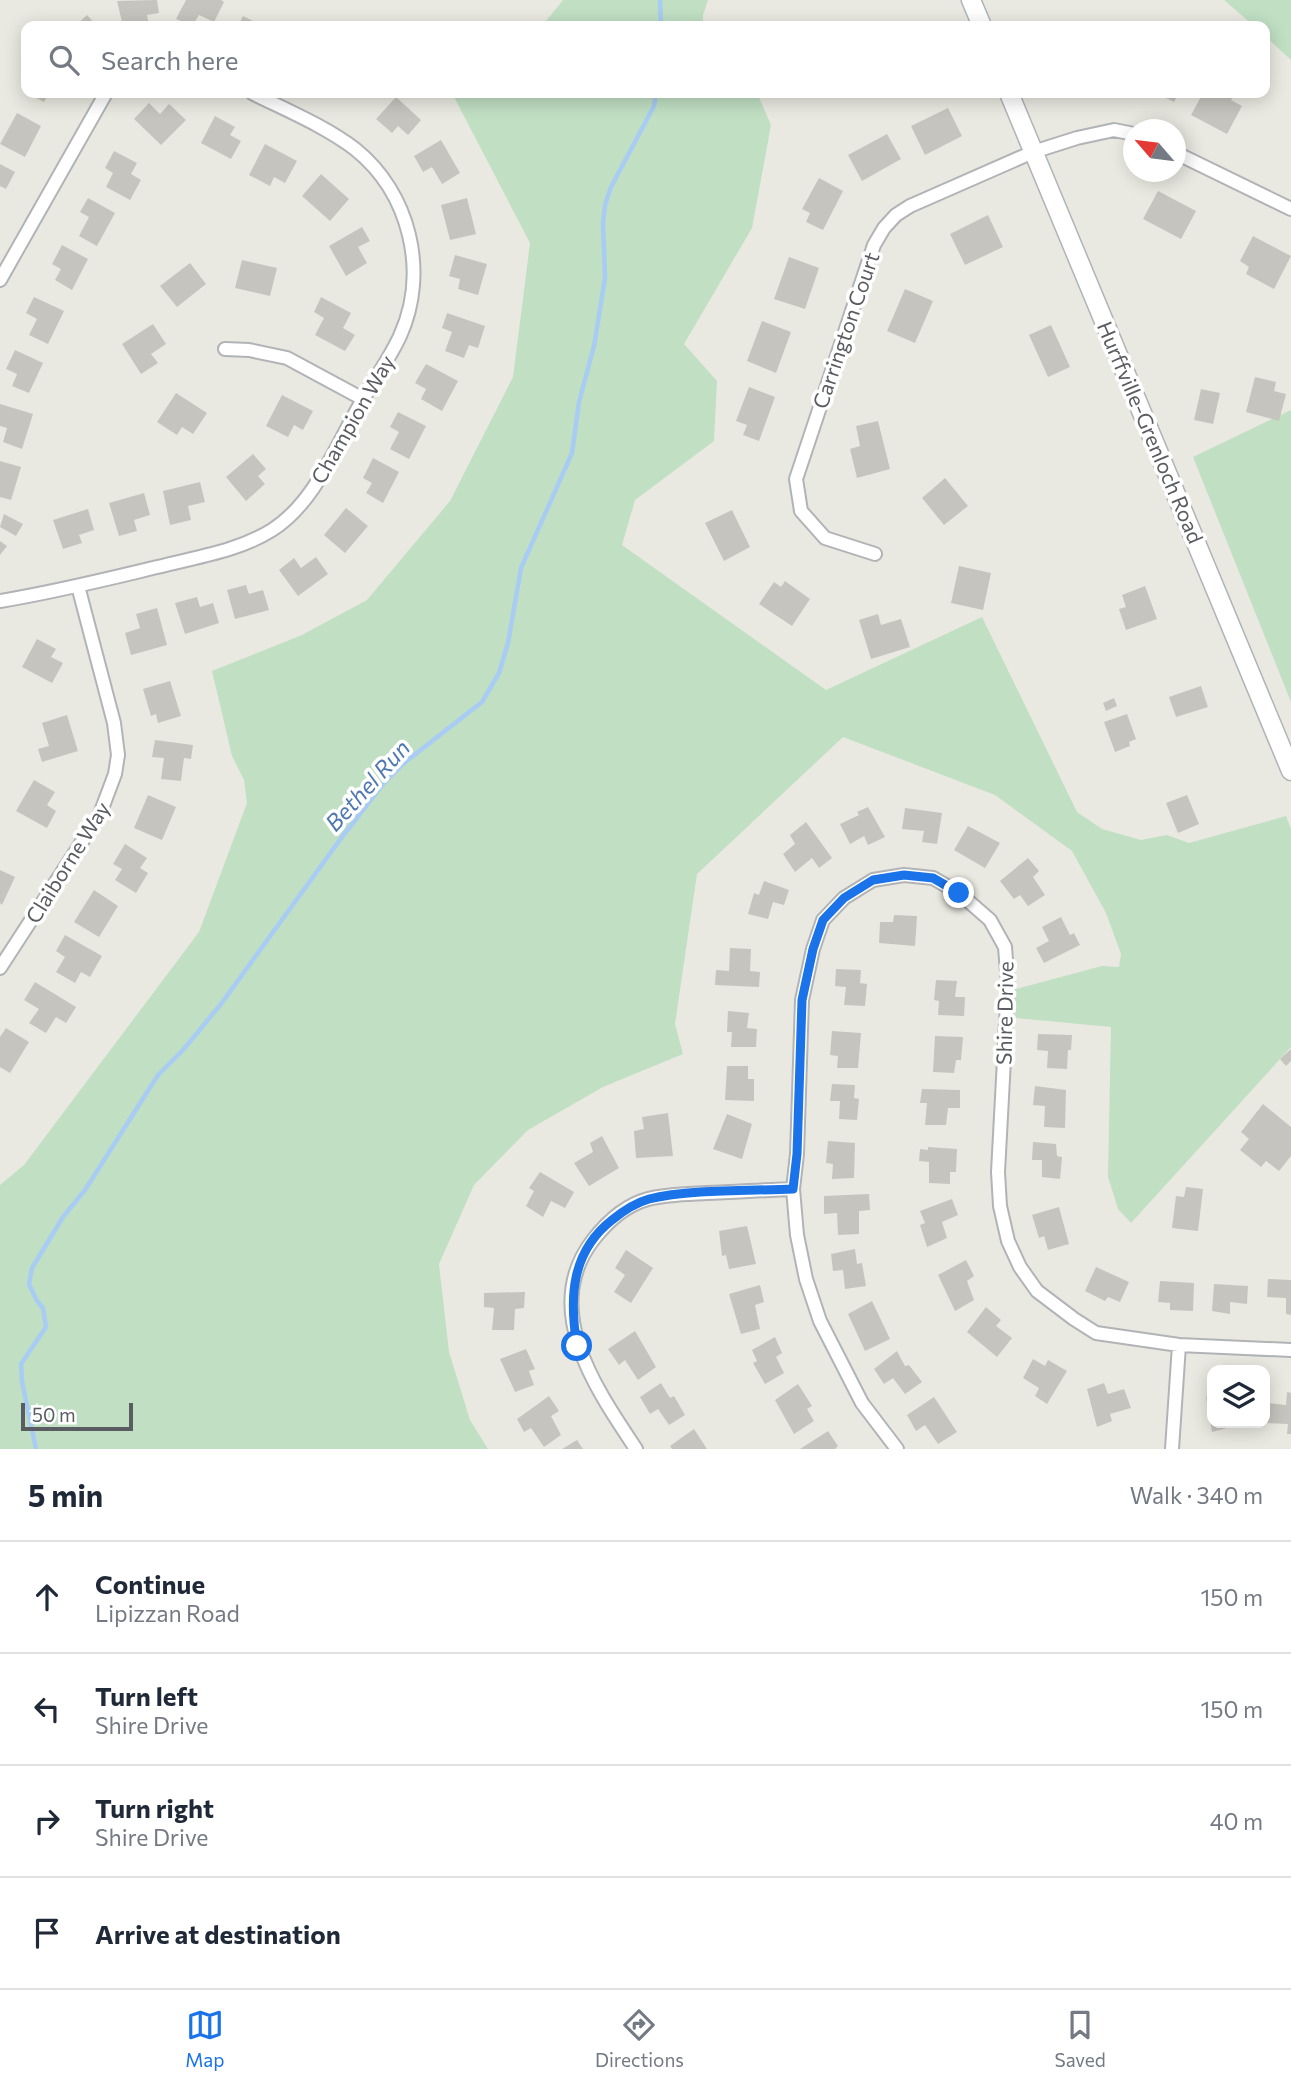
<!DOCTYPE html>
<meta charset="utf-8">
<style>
body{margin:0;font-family:Commissioner,sans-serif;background:#f6f6f7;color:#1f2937}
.controls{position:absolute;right:21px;bottom:21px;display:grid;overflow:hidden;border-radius:14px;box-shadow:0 4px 18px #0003}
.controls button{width:63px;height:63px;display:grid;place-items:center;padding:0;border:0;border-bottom:2px solid #e0e1e3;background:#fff;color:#1f2937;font:35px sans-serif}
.compass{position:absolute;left:1123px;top:119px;width:63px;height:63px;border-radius:50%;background:#fff;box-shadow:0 4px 18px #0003;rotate:298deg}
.scale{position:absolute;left:21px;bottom:18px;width:112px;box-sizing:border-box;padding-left:7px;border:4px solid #595c60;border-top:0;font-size:19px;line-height:24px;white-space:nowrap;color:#595c60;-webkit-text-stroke:5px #fff;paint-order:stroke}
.stop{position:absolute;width:21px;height:21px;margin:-16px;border:5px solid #1a73e8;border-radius:50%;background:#fff}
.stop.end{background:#1a73e8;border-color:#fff;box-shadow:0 2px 7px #0008}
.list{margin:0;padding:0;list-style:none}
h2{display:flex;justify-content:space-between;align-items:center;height:91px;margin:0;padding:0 28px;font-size:30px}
h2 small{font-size:23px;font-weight:400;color:#747a83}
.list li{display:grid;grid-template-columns:46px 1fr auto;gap:21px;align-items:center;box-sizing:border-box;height:112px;padding:0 28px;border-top:2px solid #e0e1e3}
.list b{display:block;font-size:26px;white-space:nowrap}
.list p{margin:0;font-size:23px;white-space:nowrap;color:#747a83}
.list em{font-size:23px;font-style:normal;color:#747a83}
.icon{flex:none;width:38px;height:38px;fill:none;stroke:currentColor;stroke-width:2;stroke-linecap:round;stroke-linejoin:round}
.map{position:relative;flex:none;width:1291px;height:1449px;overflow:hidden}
.search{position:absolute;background:#fff;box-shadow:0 4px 18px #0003;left:21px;right:21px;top:21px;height:77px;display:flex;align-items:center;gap:18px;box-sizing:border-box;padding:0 24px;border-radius:14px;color:#747a83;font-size:26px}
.sheet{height:539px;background:#fff}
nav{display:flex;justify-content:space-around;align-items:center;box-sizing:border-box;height:98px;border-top:2px solid #e0e1e3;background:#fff;font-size:19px;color:#747a83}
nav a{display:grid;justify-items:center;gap:4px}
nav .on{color:#1a73e8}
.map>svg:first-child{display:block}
</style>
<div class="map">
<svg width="1291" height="1449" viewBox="0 0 1291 1449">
<rect width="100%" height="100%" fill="#eae9e1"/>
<path fill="#c0dfc3" d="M563 0H708L703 15V26H542Z
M1224 0H1291V60L1265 36V26H1254Z
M452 93H757L771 125 752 228 684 344 717 381 714 441 635 500 622 545 826 690 982 617 1077 812 1102 829 1141 840 1167 835 1189 843 1286 816 1291 829V1047L1131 1223 1118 1209 1108 1177 1111 1027 1015 1018 1016 989 1102 966 1119 967 1121 954 1106 913 1072 851 995 795 843 737 697 874 675 1024 683 1054 603 1087 528 1130 474 1185 439 1264 449 1352 470 1420 488 1449H0V1185L24 1165 199 932 247 803 244 780 232 756 212 671 302 635 367 600 450 501 513 377 530 243Z
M1291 410V702L1193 457Z"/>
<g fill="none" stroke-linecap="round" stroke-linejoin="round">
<path stroke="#a8ccf3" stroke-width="4.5" d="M660 0 661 26
M36 1449 22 1382 21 1364 46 1327 43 1308 37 1301 29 1284 32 1268 63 1217 85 1190 158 1075 183 1050 221 1004 342 837 383 784 404 763 482 702 499 673 508 643 521 568 572 453 579 402 594 346 605 278 603 223 605 205 611 187 654 106 656 93"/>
</g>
<path fill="#c6c4be" d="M157 0 159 13 147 15 149 26H123L117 1Z
M186 0H221L224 2 214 22 199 15 192 26 176 19Z
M87 15 97 26H75Z
M243 16 263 26H238Z
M27 93H49L44 102Z
M1156 93H1179L1174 102Z
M1203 93H1235L1231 100 1242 106 1227 134 1191 115Z
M396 97 421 120 408 135 398 126 392 133 376 119Z
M149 103 160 114 169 104 186 120 161 145 134 119Z
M948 108 962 136 925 155 911 126Z
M17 113 41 126 25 157 0 144Z
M215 116 235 127 230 135 241 141 231 159 201 143Z
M887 134 901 159 862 181 848 155Z
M441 140 460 173 442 184 432 167 423 172 414 156Z
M265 144 297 161 285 183 274 177 270 186 249 175Z
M114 151 137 163 131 174 141 180 130 200 106 187 113 173 105 168Z
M0 164 15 172 6 189 0 186Z
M321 174 349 199 330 221 302 196Z
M819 178 843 191 823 230 806 222 810 213 802 209Z
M1158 191 1196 211 1181 239 1143 219Z
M88 198 115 213 97 246 79 236 89 217 80 212Z
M467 198 476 234 450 240 441 205Z
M988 215 1003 247 965 265 950 234Z
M362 227 370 241 358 247 367 263 346 276 329 246Z
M1253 236 1291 256 1274 289 1246 274 1249 267 1240 261Z
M62 245 88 259 72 290 55 280 61 269 52 264Z
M455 255 487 264 478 295 458 289 460 279 449 276Z
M789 257 819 268 805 309 774 299Z
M242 260 277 268 270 296 235 288Z
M190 263 206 284 177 307 160 286Z
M905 289 933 301 915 343 887 331Z
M34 297 64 311 48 344 29 335 37 319 26 313Z
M321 297 351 313 343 328 355 335 345 351 315 335 324 318 314 312Z
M447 313 485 326 478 348 469 345 464 358 445 351 452 332 442 328Z
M762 321 791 332 776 373 747 361Z
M153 324 166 344 151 354 158 363 141 374 122 344Z
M1051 325 1070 367 1048 377 1029 335Z
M15 350 43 363 29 393 12 386 17 374 6 369Z
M426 364 458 381 442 411 421 399 426 389 415 383Z
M1255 377 1276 382 1274 391 1286 394 1279 421 1246 412Z
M749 387 775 397 759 441 743 435 747 425 736 421Z
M1201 389 1220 393 1213 424 1194 420Z
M176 393 207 413 193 434 182 427 177 435 157 422Z
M282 395 313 411 303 430 294 425 288 437 266 426Z
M0 404 33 414 22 449 3 442 7 428 0 426Z
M398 412 426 426 409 459 390 449 399 432 390 427Z
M878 421 890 469 857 478 850 449 860 446 856 426Z
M253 454 266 469 258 476 265 484 246 501 226 477Z
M373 458 399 472 383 503 366 493 372 483 363 478Z
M0 461 21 467 11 500 0 497Z
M945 478 968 506 944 525 922 498Z
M200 482 205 502 188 506 191 520 170 525 163 491Z
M144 493 150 515 134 520 137 531 119 536 109 503Z
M346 508 368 526 345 553 324 535Z
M88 509 94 530 79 535 82 543 63 549 53 520Z
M732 510 750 547 724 561 705 523Z
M4 514 23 524 16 536 0 527Z
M0 541 7 546 0 555Z
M316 557 328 574 298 596 279 570 294 558 301 568Z
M959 566 991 573 983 610 951 603Z
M785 581 810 599 792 626 759 604 774 582 781 587Z
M246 585 249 594 263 590 269 610 235 619 227 590Z
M1145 586 1157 619 1126 630 1119 609 1126 607 1122 595Z
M197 597 200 607 213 603 219 623 185 634 175 603Z
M157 608 167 645 131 655 125 633 140 628 136 614Z
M878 614 881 625 901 619 910 647 871 659 859 620Z
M37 639 56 649 51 657 63 663 52 683 22 667Z
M170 681 181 716 158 723 156 714 151 716 143 689Z
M1201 686 1208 707 1176 717 1169 697Z
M1114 698 1117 706 1106 711 1103 703Z
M1127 714 1136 739 1129 742 1130 746 1115 752 1104 722Z
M67 715 78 751 42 762 38 749 49 746 42 723Z
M155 740 193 745 191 759 184 758 181 781 161 779 164 758 152 757Z
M34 780 55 792 47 805 56 811 47 828 16 811Z
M148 795 176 807 162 840 134 828Z
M1187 795 1199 824 1178 833 1166 803Z
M868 807 885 837 868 845 864 836 850 844 840 824 859 815 857 812Z
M905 808 942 813 937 844 922 842 924 831 902 829Z
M806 822 832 858 819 868 812 858 795 872 783 854 795 844 790 835Z
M968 826 1000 843 985 868 954 850Z
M125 844 147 858 140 868 148 873 136 893 115 880 122 869 113 864Z
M1028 858 1039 871 1033 877 1045 895 1028 906 1020 895 1014 899 1000 881Z
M0 870 15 877 2 905 0 903Z
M764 881 789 890 784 905 773 902 768 919 748 914 754 893 759 895Z
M94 890 118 906 99 937 74 922Z
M894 915 917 916 915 946 879 943 880 922H893Z
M1061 917 1070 935 1074 933 1080 945 1044 963 1036 948 1049 941 1042 927Z
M65 935 102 956 90 977 81 972 75 983 56 972 65 957 56 951Z
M730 948 751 949 750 971 760 972 759 987 715 985 716 970 729 971Z
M836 969 861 970 860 983 867 984 865 1006 844 1005 846 987 835 986Z
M936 980 957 981 955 997H965L964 1016 938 1015 939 1001 934 1000Z
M35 982 76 1007 66 1023 56 1017 46 1033 29 1023 39 1009 24 1000Z
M728 1011 749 1013 747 1028 757 1029 756 1047H731L732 1032H727Z
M6 1028 29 1042 10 1073 0 1067V1037Z
M832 1031 861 1033 858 1068H837L838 1056 830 1055Z
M1038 1034 1072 1035 1071 1050H1068L1067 1069 1047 1068 1048 1051 1037 1050Z
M935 1036 963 1037 961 1060H956L954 1073 933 1072Z
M1291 1049V1061L1286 1066 1280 1059Z
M727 1066H748V1079H754V1101L725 1100Z
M832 1084 855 1085 854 1098 859 1099 857 1120 839 1119 840 1101H830Z
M1035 1086 1066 1090 1065 1128 1044 1127 1045 1106 1033 1105Z
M922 1089 960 1090V1108H948L946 1125H925L927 1103H920Z
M1263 1104 1291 1127V1156L1279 1171 1266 1161 1261 1167 1240 1150 1249 1139 1241 1132Z
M668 1113 673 1156 636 1158 634 1131 644 1129 642 1117Z
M727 1114 752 1124 742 1159 713 1149Z
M602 1136 619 1168 589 1186 574 1163 593 1152 590 1143Z
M828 1141 855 1143 854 1178 832 1179 833 1164 826 1163Z
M1033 1142 1056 1144 1057 1156 1062 1157 1060 1179 1042 1177V1160H1032Z
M928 1147 957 1149 956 1172H950V1184L929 1183V1162L919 1161 920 1149 928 1150Z
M540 1172 574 1192 565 1208 551 1201 543 1217 526 1206 534 1191 529 1188Z
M1186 1187 1203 1189 1198 1231 1172 1228 1176 1196 1184 1197Z
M869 1194 870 1210 859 1211V1234L838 1235 837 1213 824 1214V1196Z
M952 1199 958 1215 942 1222 947 1238 927 1247 920 1225 925 1223 920 1211Z
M1059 1207 1069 1244 1048 1250 1044 1236 1039 1238 1032 1215Z
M747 1226 756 1264 729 1269 726 1255 722 1256 719 1231Z
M855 1249 857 1264 862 1263 866 1286 845 1289 843 1270 833 1271 831 1254Z
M626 1250 653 1268 631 1303 614 1292 625 1275 615 1268Z
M966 1260 974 1276 967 1281 974 1300 955 1311 938 1275Z
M1096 1267 1129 1282 1120 1302 1108 1297 1105 1301 1085 1291Z
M1268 1279 1291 1280V1315L1286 1314V1298L1267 1297Z
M1160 1281 1194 1283 1193 1311 1170 1310V1303L1158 1302Z
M1214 1284 1248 1286 1247 1304 1230 1302V1314L1212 1311Z
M760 1285 764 1302 755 1305 760 1329 741 1334 729 1294Z
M525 1292 524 1308 515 1309 514 1330H492L494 1308 484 1307V1293Z
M872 1301 890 1339 865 1351 848 1314Z
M986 1307 1001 1320 996 1326 1012 1338 997 1357 967 1332Z
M635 1331 656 1367 638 1380 625 1360 619 1365 608 1349Z
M775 1337 782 1353 776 1357 784 1373 765 1384 753 1363 757 1361 752 1350Z
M526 1349 535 1369 529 1371 534 1385 515 1392 500 1359Z
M897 1351 905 1366 909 1365 922 1382 905 1394 893 1378 884 1384 874 1369Z
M1033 1359 1045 1366 1048 1360 1067 1371 1047 1404 1035 1396 1039 1388 1023 1378Z
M661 1383 670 1398 674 1396 685 1415 669 1425 658 1409 650 1414 640 1397Z
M1104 1383 1108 1394 1124 1389 1131 1408 1110 1414 1112 1421 1097 1427 1087 1389Z
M798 1384 812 1406 807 1409 814 1421 794 1434 775 1400Z
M1287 1392 1291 1393V1434H1287L1288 1424 1266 1423 1268 1403 1286 1405Z
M1212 1395V1423H1226L1227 1428 1212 1432 1206 1397Z
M549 1396 559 1411 551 1416 561 1435 544 1447 531 1428 524 1432 517 1419Z
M934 1397 957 1432 938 1444 925 1425 916 1431 907 1415Z
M694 1429 707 1449H672L670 1446Z
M828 1431 838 1446 835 1449H800Z
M577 1440 583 1449H562Z"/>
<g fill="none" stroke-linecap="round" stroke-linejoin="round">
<g stroke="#b1b3b7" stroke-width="16">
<path id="minor" d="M1176 153 1291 209
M0 280 106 93
M225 349 249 350 287 358 363 399
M875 554 825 538 801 511 796 479 874 245 884 228 896 215 910 206 1033 152 1077 138 1114 130 1134 134
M0 601C56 592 111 578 166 565 202 556 240 550 272 530 313 504 334 451 357 410 370 385 388 362 400 336 429 272 410 193 355 149 325 126 286 110 252 93
M0 968 100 814 115 774 118 755 114 723 78 586
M636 1449C596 1389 540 1309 593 1240 607 1222 626 1205 648 1199 667 1194 688 1194 707 1193 735 1192 764 1190 793 1189
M897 1449 862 1403 820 1321 806 1279 797 1235 793 1189 797 1154 802 1000 813 949 823 920 844 898 873 880 904 875 933 878 959 893 990 920 1005 947 1008 985 998 1172 1000 1206 1008 1241 1020 1267 1037 1291 1074 1319 1096 1333 1179 1345 1291 1350
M1172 1449 1179 1345"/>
</g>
<g stroke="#b0b3b7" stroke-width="21">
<path id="secondary" d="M971 0 982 26
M1009 93 1291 771"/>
</g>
<use href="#minor" stroke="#fff" stroke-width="12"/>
<use href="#secondary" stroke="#fff" stroke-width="18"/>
</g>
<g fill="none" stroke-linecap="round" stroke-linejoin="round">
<path stroke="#1a73e8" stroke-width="9" d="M577 1346C569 1298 571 1252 612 1220 623 1211 635 1203 649 1199 689 1189 750 1191 793 1189L797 1154 802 1000 813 949 823 920 844 898 873 880 904 875 933 878 959 893"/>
</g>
<g text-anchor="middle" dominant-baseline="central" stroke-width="7" stroke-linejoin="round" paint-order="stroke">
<g font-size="21" fill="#595c60" stroke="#fff">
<text transform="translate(845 330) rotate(-71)">Carrington Court</text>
<text transform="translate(352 419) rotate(-60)">Champion Way</text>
<text transform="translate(1151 432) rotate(67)">Hurffville-Grenloch Road</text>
<text transform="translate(67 862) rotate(-58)">Claiborne Way</text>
<text transform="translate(1004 1013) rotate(-89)">Shire Drive</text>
</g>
<g font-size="23" font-style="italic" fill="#4f77b2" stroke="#fff">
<text transform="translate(367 785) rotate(-48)">Bethel Run</text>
</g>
</g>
</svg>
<div class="controls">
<button><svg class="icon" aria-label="layers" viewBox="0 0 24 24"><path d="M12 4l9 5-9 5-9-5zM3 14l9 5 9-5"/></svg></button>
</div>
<svg class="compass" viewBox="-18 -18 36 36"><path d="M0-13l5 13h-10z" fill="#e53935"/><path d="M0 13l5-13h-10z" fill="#747a83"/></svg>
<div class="scale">50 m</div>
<div class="stop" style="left:577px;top:1346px"></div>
<div class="stop end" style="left:959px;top:893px"></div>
<div class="search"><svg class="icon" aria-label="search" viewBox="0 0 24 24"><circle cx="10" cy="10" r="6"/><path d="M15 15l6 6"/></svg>Search here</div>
</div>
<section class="sheet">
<h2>5 min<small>Walk · 340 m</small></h2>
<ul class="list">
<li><svg class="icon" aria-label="ahead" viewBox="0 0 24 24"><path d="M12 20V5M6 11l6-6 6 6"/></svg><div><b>Continue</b><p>Lipizzan Road</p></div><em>150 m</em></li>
<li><svg class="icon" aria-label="left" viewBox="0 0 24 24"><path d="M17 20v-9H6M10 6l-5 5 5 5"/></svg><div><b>Turn left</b><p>Shire Drive</p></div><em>150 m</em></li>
<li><svg class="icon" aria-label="right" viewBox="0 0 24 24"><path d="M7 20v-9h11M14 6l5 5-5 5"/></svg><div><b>Turn right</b><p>Shire Drive</p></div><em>40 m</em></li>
<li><svg class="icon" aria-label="arrive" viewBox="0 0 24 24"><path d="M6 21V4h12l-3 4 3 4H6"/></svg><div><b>Arrive at destination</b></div></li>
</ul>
</section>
<nav>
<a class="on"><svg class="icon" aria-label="map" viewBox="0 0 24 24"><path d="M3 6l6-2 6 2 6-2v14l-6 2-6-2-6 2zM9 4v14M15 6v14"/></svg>Map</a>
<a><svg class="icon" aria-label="directions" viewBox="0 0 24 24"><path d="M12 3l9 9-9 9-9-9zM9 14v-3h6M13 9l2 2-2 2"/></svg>Directions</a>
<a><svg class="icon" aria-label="saved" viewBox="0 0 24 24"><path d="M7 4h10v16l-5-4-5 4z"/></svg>Saved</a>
</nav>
